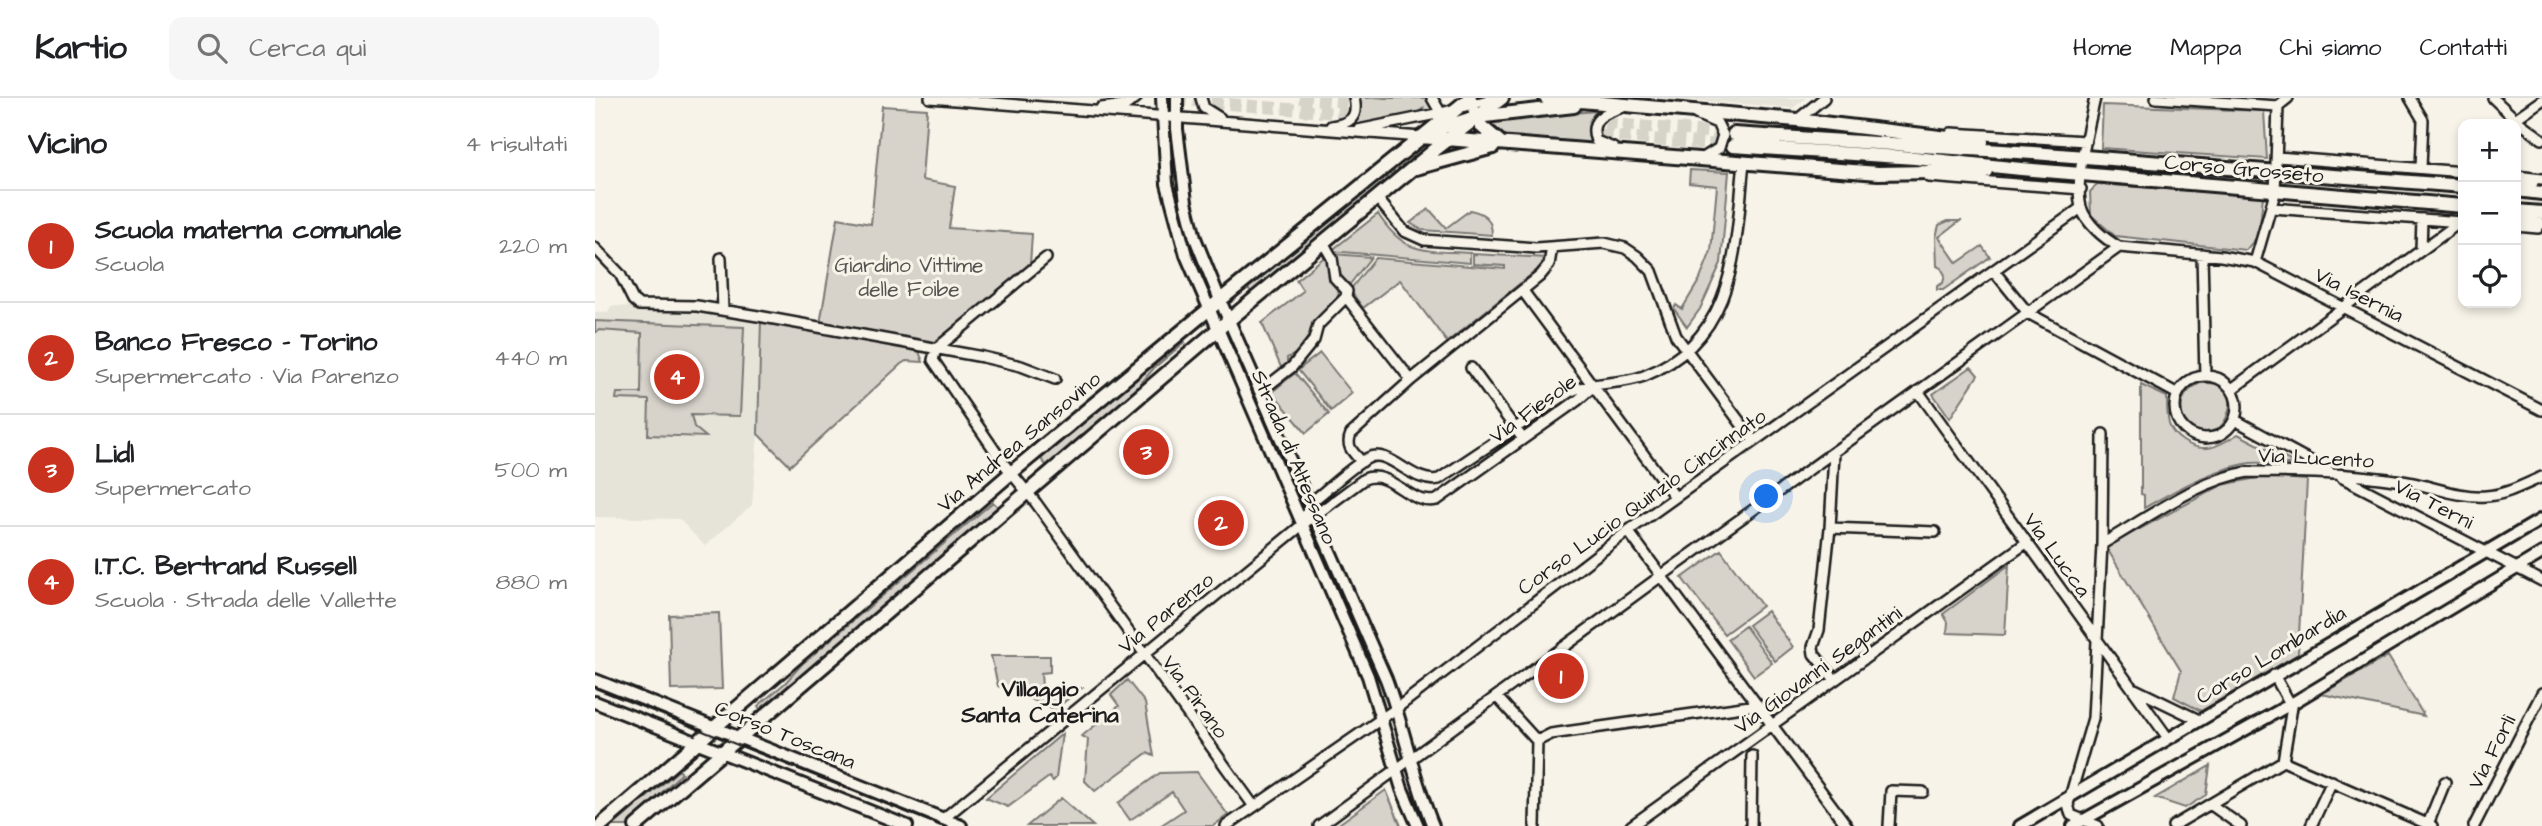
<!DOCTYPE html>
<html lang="it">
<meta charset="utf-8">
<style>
body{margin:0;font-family:"Architects Daughter",sans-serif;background:#f6f6f6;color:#202124}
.controls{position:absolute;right:21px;top:21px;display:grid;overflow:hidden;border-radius:14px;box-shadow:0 4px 10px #0003}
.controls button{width:63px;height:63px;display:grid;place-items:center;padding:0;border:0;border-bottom:2px solid #e0e0e0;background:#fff;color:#202124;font:35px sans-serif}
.you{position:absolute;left:1172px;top:399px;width:24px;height:24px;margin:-18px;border:5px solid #fff;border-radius:50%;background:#1a73e8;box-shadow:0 0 0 10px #1a73e833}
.badge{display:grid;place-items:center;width:46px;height:46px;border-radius:50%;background:#c8321e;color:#fff;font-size:23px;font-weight:700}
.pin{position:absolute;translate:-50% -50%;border:4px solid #fff;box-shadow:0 2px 7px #0006}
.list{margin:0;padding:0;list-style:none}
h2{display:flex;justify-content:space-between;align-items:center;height:91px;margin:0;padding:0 28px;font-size:30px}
h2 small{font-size:23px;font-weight:400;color:#757577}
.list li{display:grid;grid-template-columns:46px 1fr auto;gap:21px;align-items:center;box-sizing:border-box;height:112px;padding:0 28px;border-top:2px solid #e0e0e0}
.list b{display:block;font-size:26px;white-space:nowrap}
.list p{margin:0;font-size:23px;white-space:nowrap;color:#757577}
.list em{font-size:23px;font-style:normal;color:#757577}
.icon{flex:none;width:38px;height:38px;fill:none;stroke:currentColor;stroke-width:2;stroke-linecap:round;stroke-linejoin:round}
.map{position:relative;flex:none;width:1947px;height:728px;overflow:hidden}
header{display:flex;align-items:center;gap:42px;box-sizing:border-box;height:98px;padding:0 35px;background:#fff;border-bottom:2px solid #e0e0e0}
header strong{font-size:33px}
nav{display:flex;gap:38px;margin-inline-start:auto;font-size:24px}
.search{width:490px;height:63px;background:#f6f6f6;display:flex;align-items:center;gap:18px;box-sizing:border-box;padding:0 24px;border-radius:14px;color:#757577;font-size:26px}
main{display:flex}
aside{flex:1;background:#fff}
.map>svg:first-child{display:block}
</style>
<header>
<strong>Kartio</strong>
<div class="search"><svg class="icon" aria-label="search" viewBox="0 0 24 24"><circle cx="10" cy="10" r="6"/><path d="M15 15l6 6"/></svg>Cerca qui</div>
<nav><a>Home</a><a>Mappa</a><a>Chi siamo</a><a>Contatti</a></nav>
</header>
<main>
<aside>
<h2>Vicino<small>4 risultati</small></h2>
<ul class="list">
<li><span class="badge">1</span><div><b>Scuola materna comunale</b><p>Scuola</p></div><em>220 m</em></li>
<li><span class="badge">2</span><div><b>Banco Fresco - Torino</b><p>Supermercato · Via Parenzo</p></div><em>440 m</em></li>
<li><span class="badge">3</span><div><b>Lidl</b><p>Supermercato</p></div><em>500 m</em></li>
<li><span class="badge">4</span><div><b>I.T.C. Bertrand Russell</b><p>Scuola · Strada delle Vallette</p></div><em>880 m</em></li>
</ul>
</aside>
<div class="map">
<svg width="1947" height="728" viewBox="0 0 1947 728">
<rect width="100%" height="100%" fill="#f7f3e8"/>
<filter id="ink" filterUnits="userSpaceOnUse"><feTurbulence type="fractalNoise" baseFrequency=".0143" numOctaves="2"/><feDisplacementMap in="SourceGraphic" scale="14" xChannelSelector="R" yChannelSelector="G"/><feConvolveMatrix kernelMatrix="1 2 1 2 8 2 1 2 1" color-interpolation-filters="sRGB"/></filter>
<g filter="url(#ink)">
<path fill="#e6e3d9" d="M1070 0H1211L1198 10Z
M16 208 102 211 166 221 163 336 157 407 110 448 84 421 0 419V214L13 215Z"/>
<path fill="#d7d3cb" stroke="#7a7874" stroke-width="2" d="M763 0H831L835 5 822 15 756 28 764 15Z
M1508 7 1669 13 1672 61 1506 50Z
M287 8 332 11 327 82 360 88 354 130 437 136 435 167 341 248 225 226 243 120 276 126Z
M1001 13C992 24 993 34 998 46L912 43 896 28 905 21Z
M795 71 799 74 786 90 656 194 653 190 679 169 693 153Z
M1095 72 1134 74 1126 165 1105 211 1092 229 1079 211 1081 207 1087 211 1105 181 1116 153 1122 88 1094 85Z
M1502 86 1668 98 1664 137 1651 152 1520 138 1496 117 1495 94Z
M834 111 851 130 875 112C890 115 897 121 897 137L827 132 815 125Z
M783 116C810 158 830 152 875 155V165L736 153Z
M1353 123H1365L1344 139 1362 165 1387 148 1395 159 1348 192H1342V188L1348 185 1350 177 1346 170 1342 168 1341 139 1344 127Z
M738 156 776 159 752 190 742 179Z
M878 156 953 160 942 172 852 244 805 182 768 210 755 192 780 160 910 171V168L878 166Z
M732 157C736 169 746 186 743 199 741 209 730 211 724 218 711 235 714 251 692 260V271L688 274 667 225 708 193 701 182Z
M166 221 323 251 328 264 311 263 306 266 195 368 163 336Z
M0 223 149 229 145 318 96 317 99 329 111 339 53 337 54 302 21 301 22 295H46L47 235 4 232 0 235Z
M587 239 590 244 559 270 537 296 452 368 446 361Z
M725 255 757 295 736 313 703 272Z
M1376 269 1383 277 1355 320 1338 296Z
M700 275 734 316 711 335 677 294Z
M1605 285C1614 285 1627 284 1632 292 1641 307 1629 337 1609 336 1602 335 1595 330 1589 326 1583 306 1587 294 1605 285Z
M1546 287 1572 299C1572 307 1572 318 1574 326 1576 333 1582 339 1588 343 1609 357 1624 348 1643 336L1699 365C1684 369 1666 362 1650 366 1614 373 1581 392 1549 410V397L1546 396Z
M1667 379 1712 382 1703 556 1606 613 1579 599 1586 573 1511 449 1627 387Z
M398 404 403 409 166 613 163 608 190 585 207 566Z
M1126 452 1167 508 1129 536 1087 480Z
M1414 467 1410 537 1352 535 1353 524 1348 516Z
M1172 513 1198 549 1180 563 1153 527Z
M124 515 127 591 76 592 74 517Z
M1150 528 1177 565 1159 578 1132 541Z
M396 558H455V574L446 575 447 590H487L460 611 403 588Z
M1793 558 1829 618 1727 596Z
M532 582 550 605 559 658 552 655 500 693 490 683 493 641 487 638 524 608 516 597Z
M467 636 461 680 458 683 454 679 413 709 391 700Z
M1615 668 1611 697 1590 710 1560 700Z
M84 672 87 675C68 692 52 711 32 728H18Z
M602 674 633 717 618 728H565L589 712 577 694 535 722 523 705 565 675Z
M791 692 806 728H741Z
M466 700 498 728H432Z"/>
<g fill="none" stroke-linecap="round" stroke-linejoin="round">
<path stroke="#d6d3c9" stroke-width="12" stroke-dasharray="12 6" stroke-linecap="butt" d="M562 0 851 24
M704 0 888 15
M920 18 1139 36
M880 26 1138 48"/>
<g stroke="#1c1c1c" stroke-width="14">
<path id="minor" d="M335 0 826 39
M606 0 609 10 625 20
M837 0 848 19
M1500 0C1494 28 1479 82 1486 109 1491 126 1510 141 1524 149L1626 158 1660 164 1947 312
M1561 0 1683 8 1680 95 1660 164
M1815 0 1828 22 1826 70
M1898 0 1920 21 1947 41
M1683 8 1693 0
M506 10 531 7 541 0
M1101 16 1122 25 1128 37 1124 50 1108 60
M1920 21 1947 2
M1202 22 1229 0
M736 28C754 26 764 20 759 0
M763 32 846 15 900 0
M1356 35 1491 43
M1018 50 1001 43C992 19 1013 14 1031 8
M1682 59 1868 74
M1921 78 1947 81
M1334 79 1486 91
M1921 86 1938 85
M782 100 809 133 829 142 941 150 1009 145 1030 150 1042 158 1057 173 1081 238 1159 343
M1677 110 1867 124
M1921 120 1947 126
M1921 128 1943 130
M728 144 737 160 740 180 752 193 751 199 816 282
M0 150 25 176 38 202 44 207 102 208 163 218 388 259 426 268 460 281
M1826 151 1827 121
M1607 156 1610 278
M126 160 128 212
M451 160 341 251 338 262 409 366 441 405 658 707
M1399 173 1433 215 1583 296
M928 193 1080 399
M876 270 928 341
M1580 309a31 31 0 1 1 62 0a31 31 0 1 1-62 0Z
M1637 291 1865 124
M666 293 697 269 719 242 723 227 751 199
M1323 293 1573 640
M1640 322 1734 373
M1239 355 1235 430 1224 532 1218 549 1219 556 1240 582
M767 364C759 355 750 349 756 336L816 282 945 178 954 167 957 149
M1746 379 1947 483
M707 427 715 407 720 401C736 389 755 369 773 360 794 349 818 387 844 381L976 293C999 283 1025 287 1049 278 1143 240 1140 150 1149 64
M1235 430 1340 434
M1033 433 1252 728
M1507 446C1551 421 1602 382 1653 374 1706 374 1755 375 1807 383 1835 387 1863 400 1891 398 1911 397 1930 386 1947 379
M1540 591 1604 622
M902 599 942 643
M1688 663 1837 728
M1615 706 1646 728
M348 721 707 427 769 381C796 370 814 409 842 402L983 302 1000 287
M1833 726 1850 684
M631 728 802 610 1033 433 1486 110
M724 728 1066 478 1524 149
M940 728 942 643 956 636 1162 607
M1036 728 1431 445
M1156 728 1157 658
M1294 728 1296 693 1328 694
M1503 728 1476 717 1473 706 1498 620 1507 446 1508 336
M1578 728 1688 663 1697 609 1679 577
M1716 728 1737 683
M1879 728 1947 595"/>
</g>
<g stroke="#1c1c1c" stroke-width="16">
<path id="tertiary" d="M567 0 572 86 591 157 773 578 807 691 823 728
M582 0V31L591 104 600 140 625 202 791 581C809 629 818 680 838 728
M0 582 366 728
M0 604 312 728
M1425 728 1947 421
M1478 728 1696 606 1947 455"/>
</g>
<g stroke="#1c1c1c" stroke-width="18">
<path id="secondary" d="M951 0 1202 22 1387 44
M880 14 886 28 905 44
M843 31 881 19 979 8
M1139 36 1438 55 1868 88
M826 39 1283 75 1391 73
M1138 48 1320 60 1426 71 1868 108
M821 70 898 49
M1921 92 1947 95
M1921 113 1947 115
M5 728 416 375 602 221 875 0
M41 728 634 222 841 51 907 0"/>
</g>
<use href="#minor" stroke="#f7f3e8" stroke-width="9"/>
<use href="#tertiary" stroke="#f7f3e8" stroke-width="10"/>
<use href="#secondary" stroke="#f7f3e8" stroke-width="12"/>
<path stroke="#1c1c1c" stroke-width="2" d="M0 590 346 728"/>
</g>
</g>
<g text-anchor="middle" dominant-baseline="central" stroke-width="6" stroke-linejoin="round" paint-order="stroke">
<g font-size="21" fill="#1c1c1c" stroke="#f7f3e8">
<text transform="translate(1649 71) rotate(5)">Corso Grosseto</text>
<text transform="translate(1764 197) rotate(27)">Via Isernia</text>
<text transform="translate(938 311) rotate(-36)">Via Fiesole</text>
<text transform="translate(424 344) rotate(-40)">Via Andrea Sansovino</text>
<text transform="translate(699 359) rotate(67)">Strada di Altessano</text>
<text transform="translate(1721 360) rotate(3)">Via Lucento</text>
<text transform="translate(1047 404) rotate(-36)">Corso Lucio Quinzio Cincinnato</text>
<text transform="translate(1839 406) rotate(27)">Via Terni</text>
<text transform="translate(1462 457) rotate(54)">Via Lucca</text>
<text transform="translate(571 515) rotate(-39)">Via Parenzo</text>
<text transform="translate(1676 557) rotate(-31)">Corso Lombardia</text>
<text transform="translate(1223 572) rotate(-36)">Via Giovanni Segantini</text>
<text transform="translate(600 599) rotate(54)">Via Pirano</text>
<text transform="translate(190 637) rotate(22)">Corso Toscana</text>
<text transform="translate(1897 654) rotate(-63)">Via Forlì</text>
</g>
<g font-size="21" fill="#545351" stroke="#f7f3e8">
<text x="314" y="167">Giardino Vittime<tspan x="314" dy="24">delle Foibe</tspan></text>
</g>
<g font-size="23" font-weight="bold" fill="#1c1c1c" stroke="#f7f3e8">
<text x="445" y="591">Villaggio<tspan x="445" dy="26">Santa Caterina</tspan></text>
</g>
</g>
</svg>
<div class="controls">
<button>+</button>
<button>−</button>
<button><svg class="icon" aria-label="locate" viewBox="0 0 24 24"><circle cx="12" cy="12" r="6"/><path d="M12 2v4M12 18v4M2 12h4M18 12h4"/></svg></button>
</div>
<div class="you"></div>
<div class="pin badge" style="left:966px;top:578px">1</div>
<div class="pin badge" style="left:626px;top:425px">2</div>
<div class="pin badge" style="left:551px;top:354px">3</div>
<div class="pin badge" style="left:82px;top:279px">4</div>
</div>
</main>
